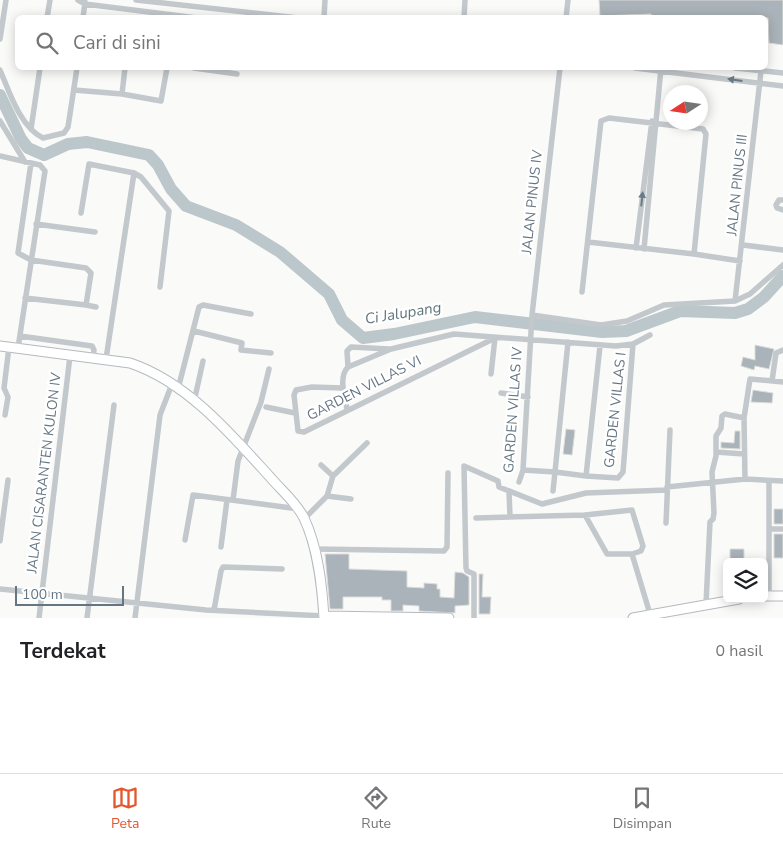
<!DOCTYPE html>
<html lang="id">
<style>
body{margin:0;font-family:"Nunito Sans",sans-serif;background:#f2f2f2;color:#202124}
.controls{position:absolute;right:15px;bottom:15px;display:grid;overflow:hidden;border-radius:8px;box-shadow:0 2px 12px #0003}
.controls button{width:45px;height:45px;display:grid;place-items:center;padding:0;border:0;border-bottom:1px solid #e0e0e0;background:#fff;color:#202124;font:25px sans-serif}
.compass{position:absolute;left:663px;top:85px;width:45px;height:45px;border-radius:50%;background:#fff;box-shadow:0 2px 12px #0003;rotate:258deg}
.scale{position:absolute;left:15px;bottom:12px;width:109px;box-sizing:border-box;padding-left:5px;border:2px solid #657683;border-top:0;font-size:14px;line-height:18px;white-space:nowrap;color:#657683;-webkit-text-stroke:4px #fff;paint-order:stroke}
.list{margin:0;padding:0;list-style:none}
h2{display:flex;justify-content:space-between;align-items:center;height:65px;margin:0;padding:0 20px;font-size:21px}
h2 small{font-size:16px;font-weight:400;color:#757577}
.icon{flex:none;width:28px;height:28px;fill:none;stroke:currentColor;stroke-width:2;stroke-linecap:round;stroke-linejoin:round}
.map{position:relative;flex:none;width:783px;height:618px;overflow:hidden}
.search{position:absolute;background:#fff;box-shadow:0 2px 12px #0003;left:15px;right:15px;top:15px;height:55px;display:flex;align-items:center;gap:12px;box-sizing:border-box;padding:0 18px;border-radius:8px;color:#757577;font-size:19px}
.sheet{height:155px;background:#fff}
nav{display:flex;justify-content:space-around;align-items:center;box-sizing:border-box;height:70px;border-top:1px solid #e0e0e0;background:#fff;font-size:14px;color:#757577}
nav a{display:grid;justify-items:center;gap:2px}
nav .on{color:#e4572e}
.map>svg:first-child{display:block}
</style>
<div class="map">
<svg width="783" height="618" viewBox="0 0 783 618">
<rect width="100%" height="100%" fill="#fafaf8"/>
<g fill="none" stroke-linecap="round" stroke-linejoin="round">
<path stroke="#bbc7cb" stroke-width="12" d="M0 95 21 139 28 148 44 155 68 144 87 142 149 155 158 165 171 189 186 206 236 225 280 252 329 294 342 320 363 338 394 334 475 317 602 332 626 331 680 311 735 313 748 309 764 297 783 276"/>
</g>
<path fill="#aab3b9" stroke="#dcdcda" d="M599 0H783V45L769 43 768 18H652L651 14 600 16Z
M755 345 774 349 769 369 755 366 754 370 741 366 743 357 755 360Z
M753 390 773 393 772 403 751 402Z
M566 429 575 430 572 455 563 454Z
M735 431H740V449L721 448V442L734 443Z
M774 509H783V524H774Z
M774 534H783V558H774Z
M730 549H744V562H730Z
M325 554H349V569L407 571V587L424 588V583L437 584V589H440V597L454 598 455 572 463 573 469 577V605L455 606V613L419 611V606L403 605V611H391V600H382V597H343V609H330Z
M479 574H483L482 597H491L490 614H479Z"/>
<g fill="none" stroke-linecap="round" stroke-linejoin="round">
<g stroke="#b3babf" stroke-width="11">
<path id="secondary" d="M0 346 130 363C187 382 231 434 270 477 281 490 296 502 304 518 318 548 322 585 324 618
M764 596H783
M324 616 449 618
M633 618 739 599"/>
</g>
<path stroke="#c3c8cc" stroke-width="5.5" d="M78 0 85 4 197 18
M136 0 298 18
M47 18 50 0
M83 18 85 2
M324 18 325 0
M464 18 465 0
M566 18 568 0
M0 39 6 0
M194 68 237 74
M635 68 783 86
M735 68 783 73
M0 70C9 91 20 127 43 138L64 133 68 127 77 68
M74 90 122 94 161 101 167 68
M122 94 125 68
M0 121 25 162
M31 129 40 68
M0 156 40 165 45 171 18 348
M134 173 141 177 169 211 160 287
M783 200H779L776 205 777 208 783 210
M81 213 89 164 134 173 106 359
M36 224 95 232
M743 245 783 250
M636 248 652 121
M644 249 661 68
M694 254 740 261
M582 292 601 121 609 118 703 129 706 134 694 254 588 242
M25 298 86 305 91 273 86 268 31 260 18 253 31 163
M735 301 761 71
M86 305 96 307
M532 315 601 325 627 321 664 305 735 301 750 294 783 265
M194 331 242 343 241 350 271 353
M20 336 92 346 94 350 93 358
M568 342 555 472 586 476 600 346
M348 367 347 351 351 347 389 349
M491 374 495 338
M772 381 776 353 783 350
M343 388 312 387 296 390 294 395 298 431 304 432 495 338
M178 389 199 307 203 305 251 314
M501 393 528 397
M194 402 203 361
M266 407 295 413
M347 409C345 397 338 377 348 367L391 349 454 334 616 346 633 344 650 335
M5 415 8 397 4 388 9 347
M744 418 745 479
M716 452 744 454
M523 470 555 472 553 491
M333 476 367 443
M586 476 618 478 623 472 633 344
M769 481V595
M519 482 523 470 532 315 560 68
M667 487 745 479 783 481
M509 491 510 517
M327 496 351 499
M233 500 238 461 261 402 269 369
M585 515 632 510 643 546 641 551 632 554
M476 518 585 515 607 554H632L650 614
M304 519 327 496 333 476 321 465
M666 523 670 430
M770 529H783
M185 540 193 495 299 509
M0 541 8 480
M221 547 227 500
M315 549 444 551 447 547 448 473
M0 589 206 610 324 616
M706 604 710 522 713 519 714 513 712 472 716 456V436L721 428 722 416 725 414 744 418 750 379 783 382
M214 610 221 571 223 567 282 569
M39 618 70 356
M87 618 114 405
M135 618 160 415 172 384
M474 618V574L467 571 466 568 464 466 498 481 499 487 542 504 586 493 667 490"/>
<use href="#secondary" stroke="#fff" stroke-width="9"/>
</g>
<defs><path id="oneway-solid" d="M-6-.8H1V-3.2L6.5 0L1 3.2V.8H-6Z" transform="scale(1.25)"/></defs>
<g fill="#6a7a87">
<use href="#oneway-solid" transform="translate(735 80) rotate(-172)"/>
<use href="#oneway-solid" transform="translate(642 199) rotate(-84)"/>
</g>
<g text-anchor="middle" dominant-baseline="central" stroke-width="5" stroke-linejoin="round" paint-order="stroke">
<g font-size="14" fill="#657683" stroke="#fff">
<text transform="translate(737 185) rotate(-84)">JALAN PINUS III</text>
<text transform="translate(532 202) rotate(-84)">JALAN PINUS IV</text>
<text transform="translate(364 388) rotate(-27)">GARDEN VILLAS VI</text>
<text transform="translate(513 410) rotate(-86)">GARDEN VILLAS IV</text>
<text transform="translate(615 410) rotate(-84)">GARDEN VILLAS I</text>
<text transform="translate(44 473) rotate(-83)">JALAN CISARANTEN KULON IV</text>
</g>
<g font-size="15" font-style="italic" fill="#60757c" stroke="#fff">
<text transform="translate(403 313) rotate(-9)">Ci Jalupang</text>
</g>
</g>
</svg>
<div class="controls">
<button><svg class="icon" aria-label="layers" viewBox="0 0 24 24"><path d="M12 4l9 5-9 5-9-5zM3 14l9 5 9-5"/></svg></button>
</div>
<svg class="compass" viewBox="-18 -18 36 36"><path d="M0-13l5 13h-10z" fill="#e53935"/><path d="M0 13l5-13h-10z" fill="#757577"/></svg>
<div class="scale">100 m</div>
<div class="search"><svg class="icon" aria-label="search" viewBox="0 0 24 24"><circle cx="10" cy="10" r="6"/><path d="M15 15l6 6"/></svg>Cari di sini</div>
</div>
<section class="sheet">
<h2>Terdekat<small>0 hasil</small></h2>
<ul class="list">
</ul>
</section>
<nav>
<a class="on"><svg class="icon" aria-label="map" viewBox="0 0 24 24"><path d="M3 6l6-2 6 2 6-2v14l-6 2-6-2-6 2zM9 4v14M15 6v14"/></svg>Peta</a>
<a><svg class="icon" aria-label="directions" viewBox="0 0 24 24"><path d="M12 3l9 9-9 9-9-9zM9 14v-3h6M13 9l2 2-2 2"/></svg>Rute</a>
<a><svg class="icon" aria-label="saved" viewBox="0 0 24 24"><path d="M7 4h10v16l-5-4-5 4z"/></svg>Disimpan</a>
</nav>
